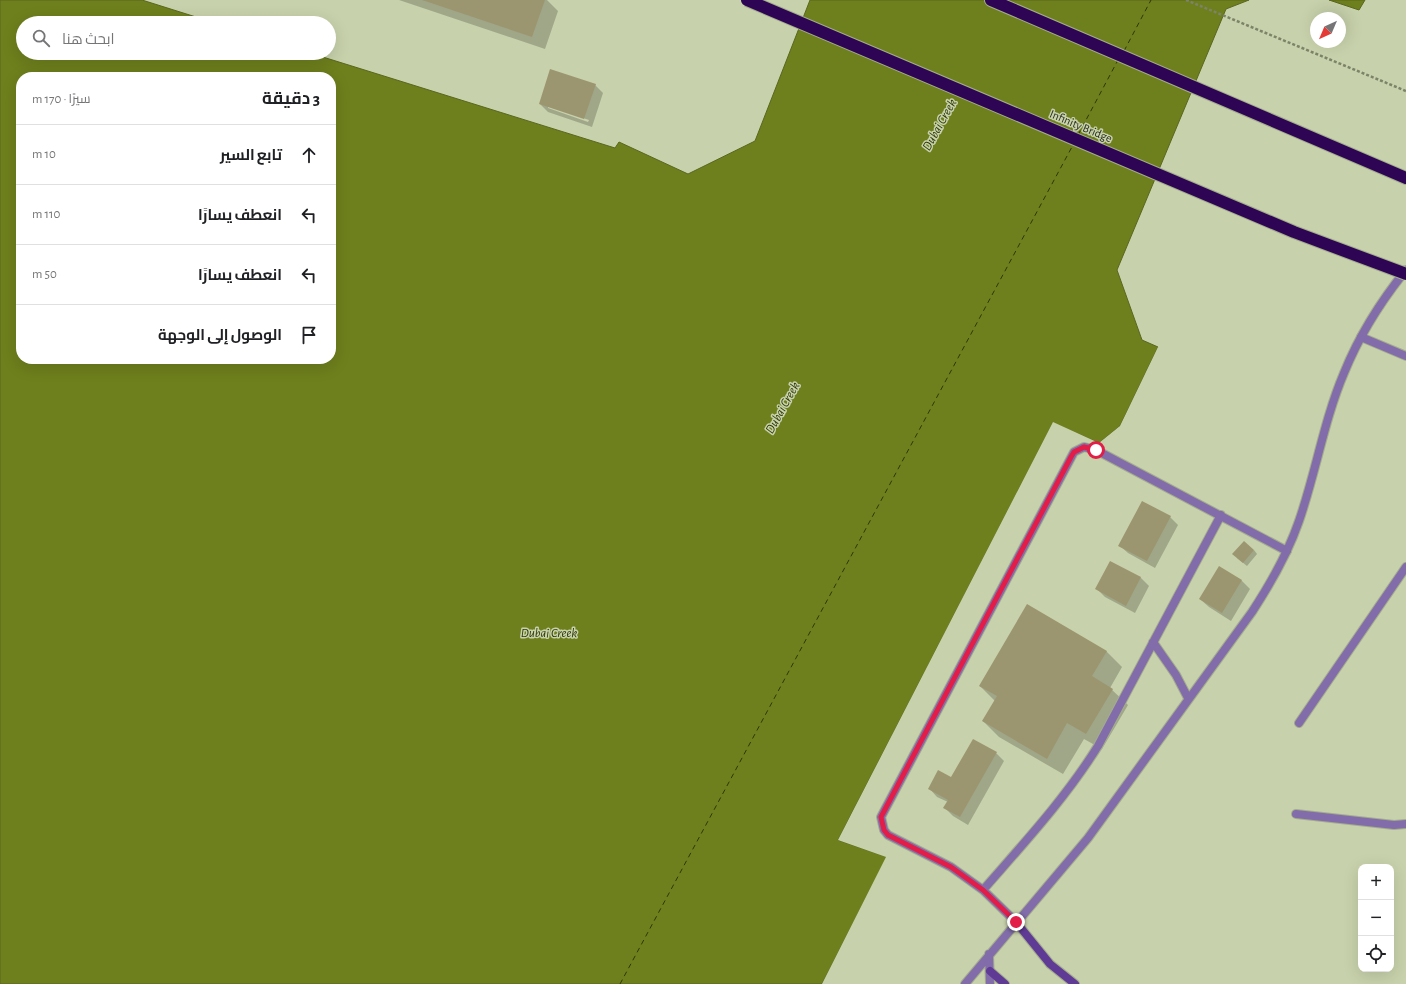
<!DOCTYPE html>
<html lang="ar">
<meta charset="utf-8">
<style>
body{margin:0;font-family:"Alegreya Sans",Cairo,sans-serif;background:#f2f2f2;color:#202124;direction:rtl}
.controls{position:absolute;right:12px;bottom:12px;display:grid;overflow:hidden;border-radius:8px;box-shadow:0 4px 16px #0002}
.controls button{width:36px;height:36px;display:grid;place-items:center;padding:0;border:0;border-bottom:1px solid #e0e0e0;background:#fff;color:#202124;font:20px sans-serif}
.compass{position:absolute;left:1310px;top:12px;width:36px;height:36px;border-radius:50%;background:#fff;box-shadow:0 4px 16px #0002;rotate:224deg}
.stop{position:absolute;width:12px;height:12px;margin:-9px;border:3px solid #e11d48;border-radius:50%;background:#fff}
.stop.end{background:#e11d48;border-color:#fff;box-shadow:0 1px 4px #0008}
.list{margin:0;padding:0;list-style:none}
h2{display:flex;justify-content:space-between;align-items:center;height:52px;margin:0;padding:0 16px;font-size:17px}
h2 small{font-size:13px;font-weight:400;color:#757577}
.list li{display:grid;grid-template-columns:26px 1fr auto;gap:12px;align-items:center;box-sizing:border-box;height:60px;padding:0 16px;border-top:1px solid #e0e0e0}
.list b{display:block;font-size:15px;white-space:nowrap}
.list em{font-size:13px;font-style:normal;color:#757577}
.icon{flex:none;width:22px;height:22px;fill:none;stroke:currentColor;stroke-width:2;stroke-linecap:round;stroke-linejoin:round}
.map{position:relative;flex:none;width:1406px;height:984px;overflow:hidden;direction:ltr}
.search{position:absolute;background:#fff;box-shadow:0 4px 16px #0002;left:16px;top:16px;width:320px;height:44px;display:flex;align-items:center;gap:10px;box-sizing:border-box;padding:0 14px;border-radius:22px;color:#757577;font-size:15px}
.panel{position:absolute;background:#fff;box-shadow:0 4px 16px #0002;left:16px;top:72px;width:320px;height:292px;border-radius:16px;direction:rtl}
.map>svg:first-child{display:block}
</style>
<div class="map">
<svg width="1406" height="984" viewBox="0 0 1406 984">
<rect width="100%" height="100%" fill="#c7d1ab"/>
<path fill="#6e7f1d" stroke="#5a671e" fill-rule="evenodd" d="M0 0H142L215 23H23V53H310L615 148 619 142 688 174 755 141 810 0H1249L1226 9 1117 270 1142 340 1158 347 1120 426 1099 443 1053 423 838 840 887 857 822 984H0ZM21 77H331V359H21Z
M1329 0H1365L1359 10Z"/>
<path fill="#c7d1ab" d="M1158 347 1160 348 1122 427 1100 445 1054 425 841 839 887 855 889 857 824 984H822L886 857 838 840 1053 422 1099 443 1120 426Z"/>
<path fill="#0003" fill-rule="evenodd" d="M399 0H547L558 11 545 49Z
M595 85 603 93 592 127 548 112 540 104ZM548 106 589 120 588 122 548 108Z
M1170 517 1178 525 1155 568 1128 553 1119 545Z
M1254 550 1257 554 1247 566 1237 558Z
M1111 562 1141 578 1149 586 1135 613 1105 597 1097 589Z
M1220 568 1242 581 1250 589 1231 621 1209 607 1200 599Z
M1106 651 1122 667 1110 688 1128 705 1102 749 1084 739 1063 774 999 737 983 721 995 701 980 686Z
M996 753 1004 761 968 825 953 816 945 808 948 802 937 797 929 788 952 778Z"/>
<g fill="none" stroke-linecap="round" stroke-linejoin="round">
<path stroke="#2f3804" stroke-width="1" stroke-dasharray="5 4" stroke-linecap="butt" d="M1124 51 1151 0
M1078 135 1118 60
M620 984 1073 145"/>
</g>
<path fill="#9c9670" d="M422 0H545L532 37Z
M550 69 596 84 584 119 539 104Z
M1142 501 1171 516 1147 561 1118 546Z
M1244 541 1254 550 1243 563 1232 554Z
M1110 561 1141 577 1126 606 1095 589Z
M1219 566 1242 580 1222 613 1199 599Z
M1027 604 1107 651 1092 676 1113 689 1086 734 1067 723 1047 759 982 721 997 696 979 686Z
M973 739 997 752 960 817 943 808 948 800 928 789 938 770 951 777Z"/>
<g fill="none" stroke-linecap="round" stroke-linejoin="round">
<g stroke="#a4ad8c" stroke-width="10">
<path id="lane" d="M1361 337 1406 356
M1153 642 1176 675 1188 698
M1299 723 1406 567
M1296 814 1394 825 1406 824
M983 890C1023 844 1065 799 1098 746L1221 515
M1016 922 983 890 951 867 888 835 884 830 881 817 1074 452 1084 447 1096 450 1287 551"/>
</g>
<g stroke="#a4ad8c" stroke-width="10">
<path id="street" d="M989 954 990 984
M965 984 1088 838 1252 612C1271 583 1288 553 1299 521 1316 472 1324 420 1344 373 1359 336 1381 301 1406 270"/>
</g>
<g stroke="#a4ad8c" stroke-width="10">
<path id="secondary" d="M1016 922 1050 964 1075 984
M990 971 1005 984"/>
</g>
<g stroke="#a4ad8c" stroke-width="14">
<path id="highway" d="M991 0 1406 178"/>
</g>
<path stroke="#7c8368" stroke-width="2.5" stroke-dasharray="3 2" stroke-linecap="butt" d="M1186 0 1406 91"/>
<use href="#lane" stroke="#826daa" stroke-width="8"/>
<use href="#street" stroke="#826daa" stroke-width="8"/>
<use href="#secondary" stroke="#603b96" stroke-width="8"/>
<use href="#highway" stroke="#2e0555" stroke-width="12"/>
<g stroke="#a4ad8c" stroke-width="14" stroke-linecap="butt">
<path id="highway-bridge" d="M747 0 1294 232 1406 274"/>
</g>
<use href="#highway-bridge" stroke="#2e0555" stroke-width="12"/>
</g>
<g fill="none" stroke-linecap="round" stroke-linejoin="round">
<path stroke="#e11d48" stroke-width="5" d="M1016 922 983 890 951 867 888 835 884 830 881 817 1071 457 1074 452 1084 447 1096 450"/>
</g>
<g text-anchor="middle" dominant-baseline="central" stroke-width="3" stroke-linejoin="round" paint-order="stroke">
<g font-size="12" fill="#2a2e1f" stroke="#c7d1ab">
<text transform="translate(1081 126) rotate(23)">Infinity Bridge</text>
</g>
<g font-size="13" font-style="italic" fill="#2f3804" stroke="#c7d1ab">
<text transform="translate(940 125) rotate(-61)">Dubai Creek</text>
<text transform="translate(783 408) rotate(-61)">Dubai Creek</text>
<text x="549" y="633">Dubai Creek</text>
</g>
</g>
</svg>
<div class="controls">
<button>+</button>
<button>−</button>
<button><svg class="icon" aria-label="locate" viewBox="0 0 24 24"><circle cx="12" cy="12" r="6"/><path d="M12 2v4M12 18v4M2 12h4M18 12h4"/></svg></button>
</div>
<svg class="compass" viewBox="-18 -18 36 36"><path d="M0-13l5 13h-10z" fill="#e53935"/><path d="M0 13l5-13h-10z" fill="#757577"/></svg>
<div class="stop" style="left:1096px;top:450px"></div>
<div class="stop end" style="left:1016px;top:922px"></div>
<div class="search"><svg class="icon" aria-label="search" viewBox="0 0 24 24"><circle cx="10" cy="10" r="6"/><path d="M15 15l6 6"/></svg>ابحث هنا</div>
<section class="panel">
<h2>3 دقيقة<small>سيرًا · 170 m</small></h2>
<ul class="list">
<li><svg class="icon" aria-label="ahead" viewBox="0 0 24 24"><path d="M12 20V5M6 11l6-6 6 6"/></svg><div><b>تابع السير</b></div><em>10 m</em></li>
<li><svg class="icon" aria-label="left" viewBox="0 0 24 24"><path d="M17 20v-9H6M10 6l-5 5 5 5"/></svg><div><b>انعطف يسارًا</b></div><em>110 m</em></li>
<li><svg class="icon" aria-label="left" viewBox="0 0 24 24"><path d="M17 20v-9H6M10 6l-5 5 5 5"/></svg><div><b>انعطف يسارًا</b></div><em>50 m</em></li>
<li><svg class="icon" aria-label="arrive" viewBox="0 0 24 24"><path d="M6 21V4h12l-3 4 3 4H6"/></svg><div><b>الوصول إلى الوجهة</b></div></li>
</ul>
</section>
</div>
